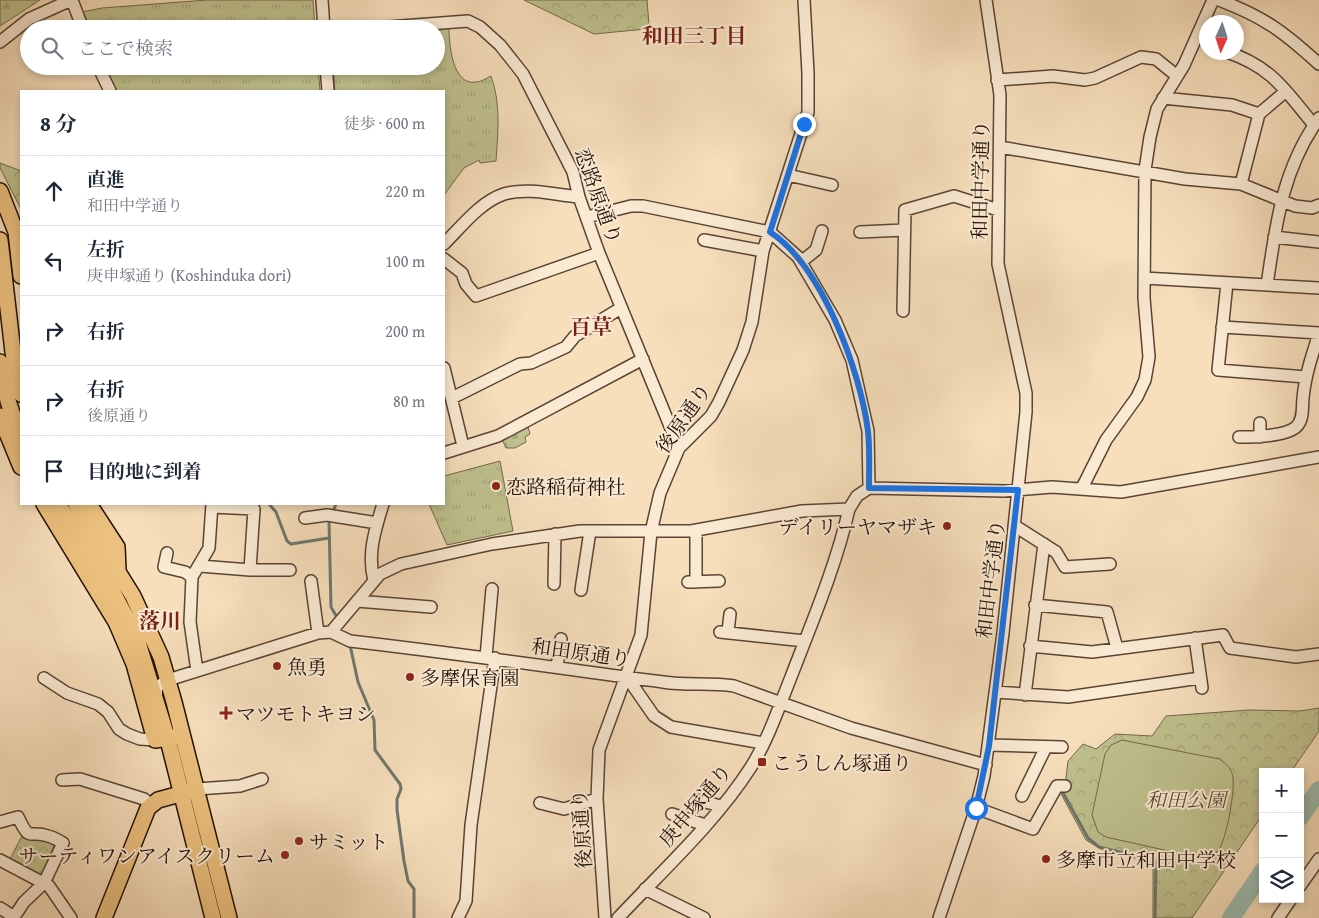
<!DOCTYPE html>
<html lang="ja">
<meta charset="utf-8">
<style>
body{margin:0;font-family:"Gentium Book Plus","Noto Serif JP",serif;background:#f6f6f7;color:#1f2937}
.controls{position:absolute;right:15px;bottom:15px;display:grid;overflow:hidden;border-radius:0px;box-shadow:0 2px 8px #0003}
.controls button{width:45px;height:45px;display:grid;place-items:center;padding:0;border:0;border-bottom:1px solid #e0e1e3;background:#fff;color:#1f2937;font:25px sans-serif}
.compass{position:absolute;left:1199px;top:15px;width:45px;height:45px;border-radius:50%;background:#fff;box-shadow:0 2px 8px #0003;rotate:183deg}
.stop{position:absolute;width:15px;height:15px;margin:-11px;border:4px solid #1a73e8;border-radius:50%;background:#fff}
.stop.end{background:#1a73e8;border-color:#fff;box-shadow:0 1px 5px #0008}
.list{margin:0;padding:0;list-style:none}
h2{display:flex;justify-content:space-between;align-items:center;height:65px;margin:0;padding:0 20px;font-size:21px}
h2 small{font-size:16px;font-weight:400;color:#747a83}
.list li{display:grid;grid-template-columns:32px 1fr auto;gap:15px;align-items:center;box-sizing:border-box;height:70px;padding:0 20px;border-top:1px solid #e0e1e3}
.list b{display:block;font-size:19px;white-space:nowrap}
.list p{margin:0;font-size:16px;white-space:nowrap;color:#747a83}
.list em{font-size:16px;font-style:normal;color:#747a83}
.icon{flex:none;width:28px;height:28px;fill:none;stroke:currentColor;stroke-width:2;stroke-linecap:round;stroke-linejoin:round}
.map{position:relative;flex:none;width:1319px;height:918px;overflow:hidden}
.search{position:absolute;background:#fff;box-shadow:0 2px 8px #0003;left:20px;top:20px;width:425px;height:55px;display:flex;align-items:center;gap:12px;box-sizing:border-box;padding:0 18px;border-radius:28px;color:#747a83;font-size:19px}
.panel{position:absolute;background:#fff;box-shadow:0 2px 8px #0003;left:20px;top:90px;width:425px;height:415px;border-radius:0px}
.map>svg:first-child{display:block}
</style>
<div class="map">
<svg width="1319" height="918" viewBox="0 0 1319 918">
<defs>
<pattern id="grass-tufts" width="24" height="20" patternUnits="userSpaceOnUse" patternTransform="scale(1.25)"><rect width="24" height="20" fill="#bfc18e"/><path d="M3 7l-1-3M5 7V3M7 7l1-3M15 17l-1-3M17 17v-4M19 17l1-3" fill="none" stroke="#a4a579"/></pattern>
<pattern id="forest-firs" width="22" height="20" patternUnits="userSpaceOnUse" patternTransform="scale(1.25)"><rect width="22" height="20" fill="#bfc18e"/><path d="M5 1l3.5 6h-7zM16 11l3.5 6h-7z" fill="#a4a579"/></pattern>
<pattern id="cemetery-stones" width="16" height="16" patternUnits="userSpaceOnUse" patternTransform="scale(1.25)"><rect width="16" height="16" fill="#bfc18e"/><path d="M2 7V4a2 2 0 0 1 4 0v3zM10 15v-3a2 2 0 0 1 4 0v3z" fill="#a4a579"/></pattern>
<pattern id="park-crowns" width="20" height="18" patternUnits="userSpaceOnUse" patternTransform="scale(1.25)"><rect width="20" height="18" fill="#bfc18e"/><path d="M2 6a3 3 0 1 1 6 0M12 15a3 3 0 1 1 6 0" fill="none" stroke="#a4a579"/></pattern>
</defs>
<rect width="100%" height="100%" fill="#f7dfbc"/>
<filter id="stains"><feTurbulence type="fractalNoise" baseFrequency=".004" numOctaves="4"/><feColorMatrix values="0 0 0 0 .2 0 0 0 0 .09 0 0 0 0 .02 0 0 0 .5 -.17"/></filter>
<radialGradient id="worn" r=".72"><stop offset=".6" stop-color="#630" stop-opacity="0"/><stop offset="1" stop-color="#630" stop-opacity=".3"/></radialGradient>
<path fill="url(#grass-tufts)" stroke="#72684b" d="M207 0H313L315 29H89L82 12 102 8Z
M449 28C449 43 452 86 476 82 481 82 487 78 491 76 501 104 498 132 496 161L480 163 479 160 464 168 444 195V91H335L333 66H436V31Z
M103 66H318L320 91H115Z
M500 461 513 531 447 545 429 504H444V476Z"/>
<path fill="url(#forest-firs)" stroke="#72684b" d="M0 0H40L0 26Z"/>
<path fill="url(#cemetery-stones)" stroke="#72684b" d="M528 427 530 434 525 437 526 442 515 448H506L502 439Z"/>
<path fill="url(#park-crowns)" stroke="#72684b" d="M524 0H647L649 25 646 29 594 34Z
M0 163 21 171V209L0 168Z
M1319 708V731L1291 772H1263V814L1192 918H1153V863L1101 849 1086 840 1060 792 1065 786 1068 761 1083 744 1096 749 1115 734 1152 736 1166 716 1249 710 1300 711Z
M23 834 51 841 54 846 43 875 37 878 8 863Z"/>
<path fill="#bfc18e" stroke="#72684b" d="M1122 740 1219 759C1225 763 1229 766 1232 773 1237 784 1226 842 1218 851 1213 856 1207 857 1200 858L1106 837 1098 832 1092 815 1105 754 1111 745Z"/>
<g fill="none" stroke-linecap="round" stroke-linejoin="round">
<path stroke="#6d776e" stroke-width="3" d="M269 504 276 512 287 541 291 544 329 538
M333 512 336 504
M329 521 331 607 338 619
M350 645 358 682 374 720 375 750 400 784 401 789 397 799V810L404 861 408 881 414 889V918
M1062 791 1088 838 1099 847 1144 858
M1155 918 1156 862"/>
<path stroke="#9dbcb2" stroke-width="18" d="M1300 817 1319 790
M1231 918 1263 871"/>
<g stroke="#5a4435" stroke-width="14">
<path id="minor" d="M72 0 83 29
M322 0 324 29
M1219 0C1264 17 1284 32 1319 64
M362 29 468 21 480 27 500 45 523 74 573 172 579 197 599 253 679 448
M0 42 29 19 71 0
M1227 52C1272 67 1285 90 1314 125
M98 66 110 91
M326 66 328 91
M997 80 1053 76 1085 80 1095 78 1141 57 1156 59 1177 76
M1163 98 1232 105 1259 114
M1000 147 1185 179 1241 184 1295 206 1312 208 1319 205
M788 175 832 185
M1241 184 1259 114 1286 91
M587 217 631 206H643L770 232 798 257 835 320 852 360 868 431 869 488
M860 232 904 230
M1274 237 1319 242
M704 240 763 251
M444 244C461 227 480 202 504 194 527 187 556 195 579 197
M444 259 462 273 466 284 476 296 599 253
M801 262 816 250 822 231
M1144 278 1319 288
M1227 283 1218 370 1306 377
M1267 285C1276 224 1282 170 1319 118
M903 311 905 210 954 196 998 210
M1222 327 1319 333
M444 368 463 446
M452 398 520 364 531 363 566 347 575 336 621 308
M1239 437C1253 437 1286 436 1296 427 1304 420 1302 407 1303 398 1305 376 1312 355 1319 334
M1260 437V423
M444 453 498 436 643 359
M1082 488 1106 440 1137 397 1145 380 1149 357 1144 298 1145 170 1150 137 1157 109 1184 65 1213 0
M212 507 254 509 250 570
M305 518 327 515 377 523
M1015 526 1056 552 1065 567 1110 564
M696 530V582
M167 553 164 567 185 572 192 577
M200 566 250 570H290
M311 581 318 633
M374 581C367 554 375 530 383 504
M688 582 719 581
M554 584 555 534
M581 590 590 531
M357 601 431 607
M1035 605 1107 612 1117 648
M331 632 380 574 401 564 492 544 580 531H691L802 511 849 509
M720 632 805 641
M728 632 730 614
M1195 638 1202 688
M1030 646 1092 652 1223 635 1230 648 1296 657 1319 654
M486 657 492 589
M557 667 561 639
M197 671 190 622 192 577 209 548 212 504
M627 677 654 716 671 727 763 743
M44 678 67 693 98 704 108 712 119 729 127 734 140 739 155 740
M995 692 1068 697 1200 678
M1025 695 1044 544
M156 697 157 687 168 680 318 633 331 632 350 641C455 653 558 668 663 682 687 686 711 682 734 686L851 728 986 765
M989 745 1062 747
M62 780 80 779 144 799 151 805
M197 789 240 786 262 779
M1022 796 1046 747
M697 800 721 806
M540 803 564 809 597 799
M976 808 1033 829 1057 786H1065
M672 814 705 825
M0 822 18 817C31 844 28 829 48 836 53 837 58 840 63 843L44 883 24 902 14 917 0 908
M0 860 49 886 71 918
M1300 886 1319 859
M645 889 704 918
M458 918 466 901 471 825 495 658
M605 918 597 799 599 750 641 635 651 532 660 493 679 448 711 416 719 402 743 350 752 322 763 251 808 112V73L804 0
M618 918C663 870 715 823 751 767 768 740 779 707 791 677 812 622 836 566 849 509L857 496 869 488 1004 491 1052 487 1121 492 1319 457
M939 918 976 808 984 776 1003 633 1026 412V393L998 264 1000 95 986 0
M1278 918 1291 899"/>
</g>
<g stroke="#251008" stroke-width="18">
<path id="major" d="M0 191 16 232 21 276
M0 240 13 352 21 394
M0 362 8 401 21 439
M0 416 21 467
M44 504 116 622 134 664 155 740 175 737
M58 504 105 577 136 636 168 740 213 918
M76 504 133 596 161 657 174 702 229 918
M89 504 117 547 118 569
M104 918 148 808 158 800 191 791"/>
</g>
<use href="#minor" stroke="#faead3" stroke-width="11"/>
<use href="#major" stroke="#ecc07e" stroke-width="15"/>
</g>
<g fill="none" stroke-linecap="round" stroke-linejoin="round">
<path stroke="#1a73e8" stroke-width="6" d="M804 124 770 232C822 266 860 370 868 431 870 449 869 469 869 488L1018 490 989 746 976 808"/>
</g>
<g fill="#8f2418" stroke="#faead3" stroke-width="2">
<circle cx="496" cy="486" r="5"/>
<circle cx="947" cy="526" r="5"/>
<circle cx="277" cy="666" r="5"/>
<circle cx="410" cy="677" r="5"/>
<path d="M223.5 705.5h5v5h5v5h-5v5h-5v-5h-5v-5h5z"/>
<rect x="757" y="757" width="10" height="10" rx="2.5"/>
<circle cx="299" cy="841" r="5"/>
<circle cx="285" cy="855" r="5"/>
<circle cx="1046" cy="859" r="5"/>
</g>
<g text-anchor="middle" dominant-baseline="central" stroke-width="4" stroke-linejoin="round" paint-order="stroke">
<g font-size="20" fill="#251008" stroke="#faead3">
<text transform="translate(980 180) rotate(-89)">和田中学通り</text>
<text transform="translate(599 196) rotate(70)">恋路原通り</text>
<text transform="translate(683 418) rotate(-55)">後原通り</text>
<text transform="translate(990 579) rotate(-83)">和田中学通り</text>
<text transform="translate(581 652) rotate(8)">和田原通り</text>
<text transform="translate(695 805) rotate(-50)">庚申塚通り</text>
<text transform="translate(581 829) rotate(-94)">後原通り</text>
</g>
<g font-size="20" fill="#251008" stroke="#faead3" text-anchor="start">
<text x="506" y="486">恋路稲荷神社</text>
<text x="937" y="526" text-anchor="end">デイリーヤマザキ</text>
<text x="287" y="666">魚勇</text>
<text x="420" y="677">多摩保育園</text>
<text x="236" y="713">マツモトキヨシ</text>
<text x="772" y="762">こうしん塚通り</text>
<text x="309" y="841">サミット</text>
<text x="275" y="855" text-anchor="end">サーティワンアイスクリーム</text>
<text x="1056" y="859">多摩市立和田中学校</text>
</g>
<g font-size="20" font-style="italic" fill="#5b4e37" stroke="#faead3">
<text x="1186" y="799">和田公園</text>
</g>
<g font-size="21" font-weight="bold" fill="#7a1f14" stroke="#faead3">
<text x="694" y="35">和田三丁目</text>
<text x="591" y="326">百草</text>
<text x="160" y="620">落川</text>
</g>
</g>
<rect width="100%" height="100%" filter="url(#stains)"/>
<rect width="100%" height="100%" fill="url(#worn)"/>
</svg>
<div class="controls">
<button>+</button>
<button>−</button>
<button><svg class="icon" aria-label="layers" viewBox="0 0 24 24"><path d="M12 4l9 5-9 5-9-5zM3 14l9 5 9-5"/></svg></button>
</div>
<svg class="compass" viewBox="-18 -18 36 36"><path d="M0-13l5 13h-10z" fill="#e53935"/><path d="M0 13l5-13h-10z" fill="#747a83"/></svg>
<div class="stop" style="left:976px;top:808px"></div>
<div class="stop end" style="left:804px;top:124px"></div>
<div class="search"><svg class="icon" aria-label="search" viewBox="0 0 24 24"><circle cx="10" cy="10" r="6"/><path d="M15 15l6 6"/></svg>ここで検索</div>
<section class="panel">
<h2>8 分<small>徒歩 · 600 m</small></h2>
<ul class="list">
<li><svg class="icon" aria-label="ahead" viewBox="0 0 24 24"><path d="M12 20V5M6 11l6-6 6 6"/></svg><div><b>直進</b><p>和田中学通り</p></div><em>220 m</em></li>
<li><svg class="icon" aria-label="left" viewBox="0 0 24 24"><path d="M17 20v-9H6M10 6l-5 5 5 5"/></svg><div><b>左折</b><p>庚申塚通り (Koshinduka dori)</p></div><em>100 m</em></li>
<li><svg class="icon" aria-label="right" viewBox="0 0 24 24"><path d="M7 20v-9h11M14 6l5 5-5 5"/></svg><div><b>右折</b></div><em>200 m</em></li>
<li><svg class="icon" aria-label="right" viewBox="0 0 24 24"><path d="M7 20v-9h11M14 6l5 5-5 5"/></svg><div><b>右折</b><p>後原通り</p></div><em>80 m</em></li>
<li><svg class="icon" aria-label="arrive" viewBox="0 0 24 24"><path d="M6 21V4h12l-3 4 3 4H6"/></svg><div><b>目的地に到着</b></div></li>
</ul>
</section>
</div>
